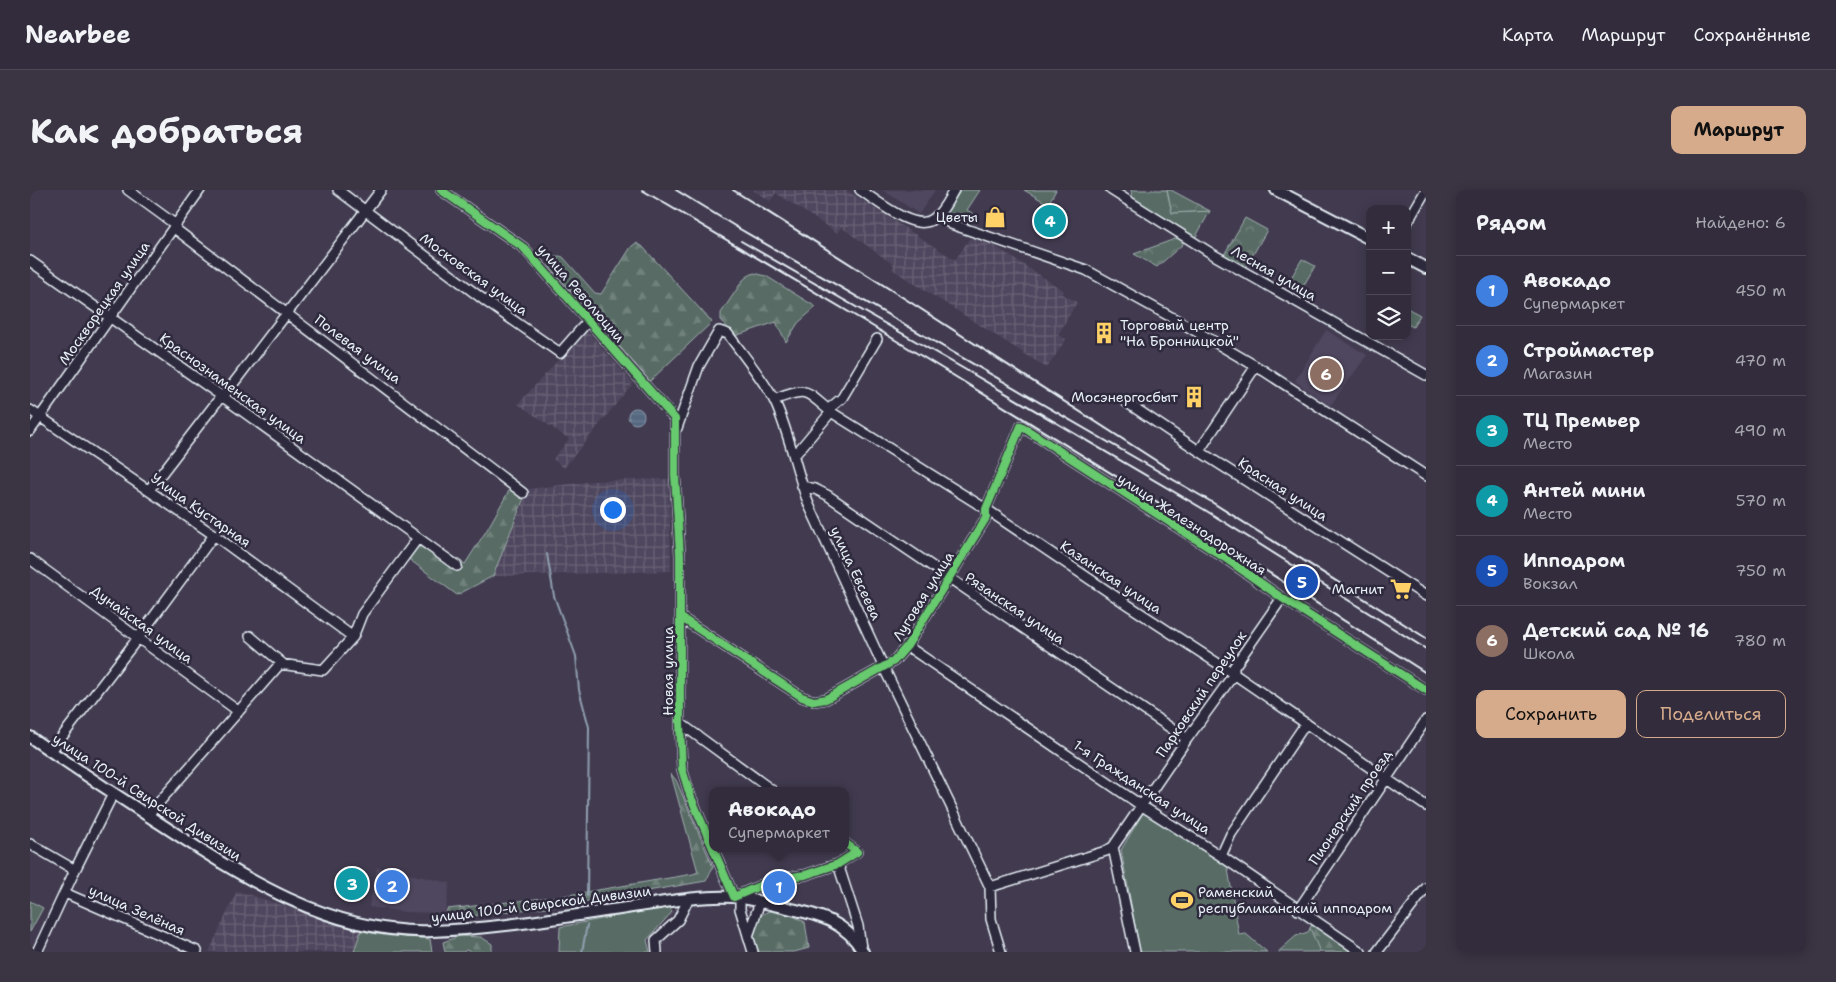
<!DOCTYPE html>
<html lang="ru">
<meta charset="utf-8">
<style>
body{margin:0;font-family:"Shantell Sans",sans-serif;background:#3a3443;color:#f1f3f6}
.controls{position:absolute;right:15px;top:15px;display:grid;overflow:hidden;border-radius:10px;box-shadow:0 2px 12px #0003}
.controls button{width:45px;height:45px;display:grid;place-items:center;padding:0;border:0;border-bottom:1px solid #4d4856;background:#322c3c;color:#f1f3f6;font:25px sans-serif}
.you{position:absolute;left:582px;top:319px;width:18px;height:18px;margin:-12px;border:4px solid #fff;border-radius:50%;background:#1a73e8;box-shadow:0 0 0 8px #1a73e833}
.badge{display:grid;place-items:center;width:32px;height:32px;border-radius:50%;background:#d6ab8b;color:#fff;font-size:16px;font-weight:700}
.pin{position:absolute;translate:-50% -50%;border:2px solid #fff;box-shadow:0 1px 5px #0006}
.popup{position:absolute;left:679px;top:597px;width:140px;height:65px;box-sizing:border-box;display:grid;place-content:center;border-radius:10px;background:#322c3c;filter:drop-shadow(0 1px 4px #0005);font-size:16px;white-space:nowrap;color:#a8a7af}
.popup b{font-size:19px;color:#f1f3f6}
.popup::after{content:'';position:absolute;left:50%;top:100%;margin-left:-10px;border:10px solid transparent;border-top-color:#322c3c}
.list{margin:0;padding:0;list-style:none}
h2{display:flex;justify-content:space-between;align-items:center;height:65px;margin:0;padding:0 20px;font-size:21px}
h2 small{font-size:16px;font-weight:400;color:#a8a7af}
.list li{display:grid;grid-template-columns:32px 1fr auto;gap:15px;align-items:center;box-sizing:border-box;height:70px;padding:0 20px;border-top:1px solid #4d4856}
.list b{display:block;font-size:19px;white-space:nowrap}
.list p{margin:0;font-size:16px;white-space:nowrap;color:#a8a7af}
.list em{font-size:16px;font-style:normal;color:#a8a7af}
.actions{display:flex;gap:10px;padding:15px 20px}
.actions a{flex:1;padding:11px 0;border:1px solid #d6ab8b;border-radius:10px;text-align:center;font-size:18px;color:#d6ab8b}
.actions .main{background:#d6ab8b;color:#111}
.icon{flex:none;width:28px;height:28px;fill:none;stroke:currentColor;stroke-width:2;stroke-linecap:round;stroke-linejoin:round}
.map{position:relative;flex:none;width:1396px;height:762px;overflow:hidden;border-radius:10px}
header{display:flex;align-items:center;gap:30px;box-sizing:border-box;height:70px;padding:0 25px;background:#322c3c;border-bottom:1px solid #4d4856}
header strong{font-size:24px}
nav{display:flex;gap:28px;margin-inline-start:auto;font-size:18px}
.intro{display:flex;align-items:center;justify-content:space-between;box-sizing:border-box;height:120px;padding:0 30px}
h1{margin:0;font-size:35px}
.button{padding:12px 22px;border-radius:10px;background:#d6ab8b;color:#111;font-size:18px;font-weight:700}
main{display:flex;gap:30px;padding:0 30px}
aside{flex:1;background:#322c3c;border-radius:10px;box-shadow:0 2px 12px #0003}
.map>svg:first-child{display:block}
</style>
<header>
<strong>Nearbee</strong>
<nav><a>Карта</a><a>Маршрут</a><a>Сохранённые</a></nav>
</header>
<div class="intro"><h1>Как добраться</h1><a class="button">Маршрут</a></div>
<main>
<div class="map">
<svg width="1396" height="762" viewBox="0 0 1396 762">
<defs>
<pattern id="industrial-grid" width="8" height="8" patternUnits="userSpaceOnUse" patternTransform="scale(1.25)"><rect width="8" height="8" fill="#50475e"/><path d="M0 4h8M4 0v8" fill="none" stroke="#696276"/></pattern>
<pattern id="forest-firs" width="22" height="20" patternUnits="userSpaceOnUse" patternTransform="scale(1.25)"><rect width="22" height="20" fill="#596c65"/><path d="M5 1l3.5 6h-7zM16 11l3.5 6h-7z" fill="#71817c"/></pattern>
<pattern id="park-crowns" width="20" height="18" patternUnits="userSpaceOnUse" patternTransform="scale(1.25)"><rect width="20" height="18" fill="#596c65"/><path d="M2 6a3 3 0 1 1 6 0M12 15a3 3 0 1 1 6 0" fill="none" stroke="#71817c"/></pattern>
<pattern id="water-rules" width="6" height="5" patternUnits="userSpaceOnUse" patternTransform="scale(1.25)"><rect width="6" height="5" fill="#54687f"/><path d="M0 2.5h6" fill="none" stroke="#6d7e92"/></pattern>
</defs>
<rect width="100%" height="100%" fill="#423b50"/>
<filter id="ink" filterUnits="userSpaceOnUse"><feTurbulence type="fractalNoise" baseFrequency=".02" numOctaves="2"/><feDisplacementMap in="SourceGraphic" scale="10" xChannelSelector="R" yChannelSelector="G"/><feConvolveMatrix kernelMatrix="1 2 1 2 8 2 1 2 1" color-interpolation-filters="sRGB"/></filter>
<g filter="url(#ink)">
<path fill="#50475e" d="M853 0H905L889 24Z
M1296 140 1337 165 1300 216 1265 191Z
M347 677 420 693 415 723 376 722 339 717Z"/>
<path fill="url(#industrial-grid)" d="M723 0H816L925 70 940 48 963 55 1028 97 1034 101 1032 104 1047 112 1028 145 1036 149 1017 178 874 87 862 79 864 75 811 37 807 43 746 3 740 11Z
M556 140 603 193 534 278 523 269 539 249 488 214Z
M639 289 641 381 463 386 499 299 564 291Z
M207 701 331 740 324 762H179Z"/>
<path fill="#596c65" stroke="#a0aeae" d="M931 0H950L937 20 947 26C938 39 929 34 918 27L917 22Z
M994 0H1026L1018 14Z
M1101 0H1137L1142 23 1180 21 1163 52 1103 14Z
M1272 69 1285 76 1271 100 1258 93Z
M1114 621 1197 673 1209 745 1216 744 1237 762H1110L1091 660Z
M0 711 13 718 0 742Z
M639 716 642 722 617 750 620 762H529L530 737Z
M1283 733 1326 762H1248L1266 746 1278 742Z
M331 740 367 746 400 749 402 762H324Z"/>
<path fill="url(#forest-firs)" stroke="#a0aeae" d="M606 53 612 56 682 132 620 191 519 76C519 68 526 64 533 67L565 103 571 104 601 57Z
M724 83 736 86 786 117 768 133 756 152 746 132 705 146 691 130V123L713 90 718 86Z
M481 297 494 308 463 386 427 405 376 367 394 347 435 374 458 338Z
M641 584 646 590 683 677 676 691 541 714 416 729 417 719 532 706 663 684 668 682Z
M740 721 763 726 775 732 779 758 764 762H729L722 744C725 734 728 724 740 721Z
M1283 733 1326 762H1290L1280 738Z
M430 746 451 747 462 754V762H441L436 760 434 762H415L413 752Z"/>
<path fill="url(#park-crowns)" stroke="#a0aeae" d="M1137 0H1141L1180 21 1142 23Z
M1215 28 1237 40 1216 77 1194 65Z
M1153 46V54L1127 77 1104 64Z
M1377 118 1390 125 1383 137 1377 134Z"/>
<path fill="url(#water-rules)" stroke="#8f9faf" d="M598 226a8 8 0 1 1 16 0a8 8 0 1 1-16 0Z"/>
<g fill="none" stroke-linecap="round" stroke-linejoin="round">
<path stroke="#8f9faf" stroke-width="2" d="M517 364 524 406 546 466 549 500 559 537 557 706
M552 762 557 735"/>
<g stroke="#e8f1f8" stroke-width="12">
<path id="minor" d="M98 0 146 35
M308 0 454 110 530 163 558 131
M411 0 494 58 645 229V285L650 365V533L652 579 660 605 704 707 743 690 775 685 808 674 827 662 815 653
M830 0C846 10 885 43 903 29 913 22 918 10 924 0
M1081 0 1184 65 1396 185
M908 25 921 34 1056 80 1152 133 1234 181 1396 286
M1377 33 1396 0
M144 38 493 303
M0 71 193 207 427 376
M744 210C778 197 774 200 801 222L956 319 1098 415 1204 484 1396 616
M1096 212 1169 261 1396 406
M0 220 184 345 323 447
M647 238 669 176 689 141 698 144C713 165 734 190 745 212 760 245 766 281 779 315L854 478 960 697 961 729 971 762
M0 241 170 0
M1169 261 1226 176
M764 266 801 222 800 218 812 208 847 149
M772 296 785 299 797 305 1157 549
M119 300 189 209 193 207 351 0
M0 369 208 521
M650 427 772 507 784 511 796 509 864 471 877 456 956 328V319L991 236 1198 370 1252 408 1396 500
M220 446 254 475
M877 456 1112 616 1191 666 1331 762
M650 533 743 601
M21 561 108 448 184 345
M117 626 250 474 293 480 323 447 332 424 388 348
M0 654 45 680
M1191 666 1201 644 1276 533
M808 674 828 736 831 758
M960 697 1076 661 1083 657
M35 703 167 761
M710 708V719L723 762
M1268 720 1396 530
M718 746 730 712
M7 762 45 680 83 604
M627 762 626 750 648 730 658 710
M1105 762 1083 657 1157 549 1204 484V477L1252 408
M1347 762 1396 698"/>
</g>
<g stroke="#e8f1f8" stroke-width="14">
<path id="major" d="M1246 0 1340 49
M1377 68 1396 78
M0 547C39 574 78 600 117 625 203 681 295 745 402 741 467 739 532 727 596 718 631 713 669 705 704 707 719 708 734 713 749 716 783 724 814 728 833 762"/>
</g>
<use href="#minor" stroke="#2f2a3d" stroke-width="9"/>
<use href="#major" stroke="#2f2a3d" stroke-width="10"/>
<path stroke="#e8f1f8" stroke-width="2" d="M612 0 834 131 926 187 1166 336 1396 483
M646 0 708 38 1180 311 1396 448
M703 0 880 112 1139 279
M711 51 936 180 1175 320 1396 459"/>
<g stroke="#2f2a3d" stroke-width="11">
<path id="cycleway" d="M411 0 494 58 645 229V285L650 365V533L652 579 660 605 704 707 743 690 775 685 808 674 827 662 815 653
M650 427 772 507 784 511 796 509 864 471 877 456 956 328V319L991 236 1198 370 1252 408 1396 500"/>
</g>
<use href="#cycleway" stroke="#67ca6e" stroke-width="8"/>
</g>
</g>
<defs>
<g id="shop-bare" transform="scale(1.725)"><path d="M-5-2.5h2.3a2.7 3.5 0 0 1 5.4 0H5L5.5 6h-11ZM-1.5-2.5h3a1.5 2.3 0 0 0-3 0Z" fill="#ffd166" stroke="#2f2a3d" stroke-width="2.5" paint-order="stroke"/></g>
<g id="building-bare" transform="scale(1.725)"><path d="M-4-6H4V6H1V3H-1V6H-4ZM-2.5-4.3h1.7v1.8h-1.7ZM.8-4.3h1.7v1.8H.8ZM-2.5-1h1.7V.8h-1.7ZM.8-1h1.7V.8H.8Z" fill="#ffd166" stroke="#2f2a3d" stroke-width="2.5" paint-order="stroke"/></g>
<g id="supermarket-bare" transform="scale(1.725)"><path d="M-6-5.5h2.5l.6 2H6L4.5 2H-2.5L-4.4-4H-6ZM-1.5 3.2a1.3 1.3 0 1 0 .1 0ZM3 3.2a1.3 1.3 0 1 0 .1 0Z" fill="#ffd166" stroke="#2f2a3d" stroke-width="2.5" paint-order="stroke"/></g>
<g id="stadium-bare" transform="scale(1.725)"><path d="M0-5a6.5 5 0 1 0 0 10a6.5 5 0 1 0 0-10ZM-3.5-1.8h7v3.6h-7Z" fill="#ffd166" stroke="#2f2a3d" stroke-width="2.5" paint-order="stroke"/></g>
</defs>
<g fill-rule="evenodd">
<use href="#shop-bare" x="965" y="27"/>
<use href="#building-bare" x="1074" y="143"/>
<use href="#building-bare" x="1164" y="207"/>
<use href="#supermarket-bare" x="1371" y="399"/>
<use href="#stadium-bare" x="1152" y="710"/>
</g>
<g text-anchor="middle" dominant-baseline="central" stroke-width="5" stroke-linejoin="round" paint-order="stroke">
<g font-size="14" fill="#e8f1f8" stroke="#2f2a3d" text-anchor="end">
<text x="948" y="27">Цветы</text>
<text x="1090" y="135" text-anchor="start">Торговый центр<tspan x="1090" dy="16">"На Бронницкой"</tspan></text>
<text x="1148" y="207">Мосэнергосбыт</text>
<text x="1354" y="399">Магнит</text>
<text x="1168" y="702" text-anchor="start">Раменский<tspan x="1168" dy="16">республиканский ипподром</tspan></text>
</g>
<g font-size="14" fill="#e8f1f8" stroke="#2f2a3d">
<text transform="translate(1244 83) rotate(30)">Лесная улица</text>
<text transform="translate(444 84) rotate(36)">Московская улица</text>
<text transform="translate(551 103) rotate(49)">улица Революции</text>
<text transform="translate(74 113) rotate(-55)">Москворецкая улица</text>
<text transform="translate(328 159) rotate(37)">Полевая улица</text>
<text transform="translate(203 198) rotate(36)">Краснознаменская улица</text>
<text transform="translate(1253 299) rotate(33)">Красная улица</text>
<text transform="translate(171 320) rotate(35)">Улица Кустарная</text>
<text transform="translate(1162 334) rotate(33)">улица Железнодорожная</text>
<text transform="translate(826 383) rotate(65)">улица Евсеева</text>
<text transform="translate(1081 387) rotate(34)">Казанская улица</text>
<text transform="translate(893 406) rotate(-58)">Луговая улица</text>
<text transform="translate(985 418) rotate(34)">Рязанская улица</text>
<text transform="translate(112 434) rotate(36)">Дунайская улица</text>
<text transform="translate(638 481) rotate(-90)">Новая улица</text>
<text transform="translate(1171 504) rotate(-56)">Парковский переулок</text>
<text transform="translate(1112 597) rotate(33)">1-я Гражданская улица</text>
<text transform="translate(117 607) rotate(33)">улица 100-й Свирской Дивизии</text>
<text transform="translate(1320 617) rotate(-56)">Пионерский проезд</text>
<text transform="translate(511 714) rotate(-7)">улица 100-й Свирской Дивизии</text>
<text transform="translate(107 720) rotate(24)">улица Зелёная</text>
</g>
</g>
</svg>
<div class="controls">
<button>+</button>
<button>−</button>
<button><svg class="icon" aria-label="layers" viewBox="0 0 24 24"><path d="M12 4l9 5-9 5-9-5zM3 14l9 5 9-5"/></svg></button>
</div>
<div class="you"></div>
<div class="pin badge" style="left:749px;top:697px;background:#3f7fe0">1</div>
<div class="popup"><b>Авокадо</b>Супермаркет</div>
<div class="pin badge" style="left:362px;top:696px;background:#3f7fe0">2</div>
<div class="pin badge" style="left:322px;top:694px;background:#0f9aa8">3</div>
<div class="pin badge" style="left:1020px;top:31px;background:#0f9aa8">4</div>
<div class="pin badge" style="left:1272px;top:392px;background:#1a4fb4">5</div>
<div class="pin badge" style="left:1296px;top:184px;background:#8d6e63">6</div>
</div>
<aside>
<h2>Рядом<small>Найдено: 6</small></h2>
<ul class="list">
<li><span class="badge" style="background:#3f7fe0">1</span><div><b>Авокадо</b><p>Супермаркет</p></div><em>450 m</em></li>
<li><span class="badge" style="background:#3f7fe0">2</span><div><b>Строймастер</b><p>Магазин</p></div><em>470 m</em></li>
<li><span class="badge" style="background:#0f9aa8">3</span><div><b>ТЦ Премьер</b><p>Место</p></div><em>490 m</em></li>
<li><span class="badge" style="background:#0f9aa8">4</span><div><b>Антей мини</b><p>Место</p></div><em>570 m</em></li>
<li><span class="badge" style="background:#1a4fb4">5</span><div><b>Ипподром</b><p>Вокзал</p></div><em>750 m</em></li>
<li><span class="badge" style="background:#8d6e63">6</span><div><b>Детский сад № 16</b><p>Школа</p></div><em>780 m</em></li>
</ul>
<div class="actions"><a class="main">Сохранить</a><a>Поделиться</a></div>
</aside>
</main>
